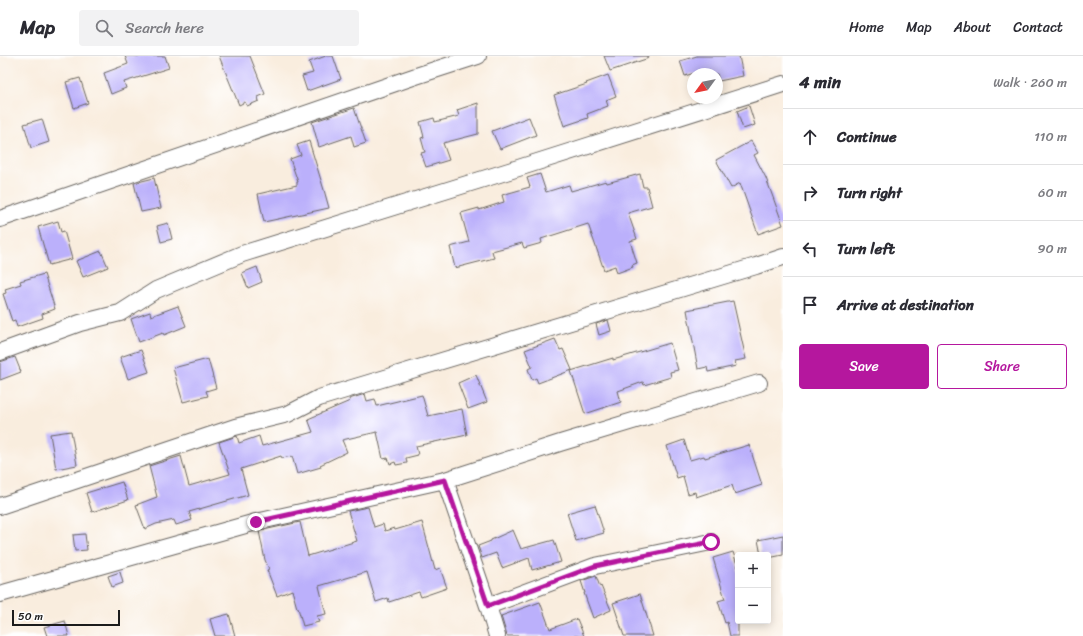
<!DOCTYPE html>
<html lang="en">
<head>
<meta charset="utf-8">
<style>
  :root { --surface:#fff; --page:#f2f2f3; --text:#2b2b33; --muted:#7c7c81; --line:#e1e1e2; --accent:#b5179e }
  body { margin:0; font-family:Sriracha,sans-serif; background:var(--page); color:var(--text) }
  .controls { position:absolute; right:12px; bottom:12px; display:grid; overflow:hidden; border-radius:4px; box-shadow:0 2px 10px #0003 }
  .controls button { width:36px; height:36px; display:grid; place-items:center; padding:0; border:0; border-bottom:1px solid var(--line); background:var(--surface); color:var(--text); font:20px sans-serif }
  .compass { position:absolute; left:687px; top:12px; width:36px; height:36px; border-radius:50%; background:var(--surface); box-shadow:0 2px 10px #0003; rotate:237deg }
  .scale { position:absolute; left:12px; bottom:10px; width:108px; box-sizing:border-box; padding-left:4px; border:2px solid #1c1c1c; border-top:0; font-size:11px; line-height:14px; white-space:nowrap; color:#1c1c1c; -webkit-text-stroke:3px #fff; paint-order:stroke }
  .stop { position:absolute; width:12px; height:12px; margin:-9px; border:3px solid #b5179e; border-radius:50%; background:#fff }
  .stop.end { background:#b5179e; border-color:#fff; box-shadow:0 1px 4px #0008 }
  .list { margin:0; padding:0; list-style:none }
  h2 { display:flex; justify-content:space-between; align-items:center; height:52px; margin:0; padding:0 16px; font-size:17px }
  h2 small { font-size:13px; font-weight:400; color:var(--muted) }
  .list li { display:grid; grid-template-columns:26px 1fr auto; gap:12px; align-items:center; box-sizing:border-box; height:56px; padding:0 16px; border-top:1px solid var(--line) }
  .list b { display:block; font-size:15px; white-space:nowrap }
  .list em { font-size:13px; font-style:normal; color:var(--muted) }
  .actions { display:flex; gap:8px; padding:12px 16px }
  .actions a { flex:1; padding:9px 0; border:1px solid var(--accent); border-radius:4px; text-align:center; font-size:14px; color:var(--accent) }
  .actions .main { background:var(--accent); color:#fff }
  .icon { flex:none; width:22px; height:22px; fill:none; stroke:currentColor; stroke-width:2; stroke-linecap:round; stroke-linejoin:round }
  .map { position:relative; flex:none; width:783px; height:580px; overflow:hidden }
  header { display:flex; align-items:center; gap:24px; box-sizing:border-box; height:56px; padding:0 20px; background:var(--surface); border-bottom:1px solid var(--line) }
  header strong { font-size:19px }
  nav { display:flex; gap:22px; margin-inline-start:auto; font-size:14px }
  .search { width:280px; height:36px; background:var(--page); display:flex; align-items:center; gap:10px; box-sizing:border-box; padding:0 14px; border-radius:4px; color:var(--muted); font-size:15px }
  main { display:flex }
  aside { flex:1; background:var(--surface) }
  .map>svg:first-child { display:block }
  .building { fill:#bbb0fb }
  .lines { fill:none; stroke-linecap:round; stroke-linejoin:round }
  .minor-casing { stroke:#696560; stroke-width:18 }
  .minor { stroke:#fff; stroke-width:16 }
  .route { stroke:#b5179e; stroke-width:5 }
</style>
</head>
<body>
<header>
<strong>Map</strong>
<div class="search"><svg class="icon" aria-label="search" viewBox="0 0 24 24"><circle cx="10" cy="10" r="6"/><path d="M15 15l6 6"/></svg>Search here</div>
<nav><a>Home</a><a>Map</a><a>About</a><a>Contact</a></nav>
</header>
<main>
<div class="map">
<svg width="783" height="580" viewBox="0 0 783 580">
  <rect width="100%" height="100%" fill="#fff"/>
  <filter id="ink" filterUnits="userSpaceOnUse"><feTurbulence type="fractalNoise" baseFrequency=".025" numOctaves="2"/><feDisplacementMap in="SourceGraphic" scale="8" xChannelSelector="R" yChannelSelector="G"/><feConvolveMatrix kernelMatrix="1 2 1 2 8 2 1 2 1" color-interpolation-filters="sRGB"/></filter>
  <filter id="wash" filterUnits="userSpaceOnUse"><feTurbulence type="fractalNoise" baseFrequency=".012" numOctaves="4" result="noise"/><feDisplacementMap in="SourceGraphic" scale="16" xChannelSelector="R" yChannelSelector="G"/><feGaussianBlur stdDeviation="0.9" result="paint"/><feColorMatrix in="noise" values="0 0 0 0 0 0 0 0 0 0 0 0 0 0 0 0 0 1.4 0 .05"/><feComposite in="paint" operator="in"/></filter>
  <g filter="url(#wash)">
    <rect width="100%" height="100%" fill="#f9edde"/>
    <g id="blocks">
      <path class="building" d="M125 0H165L169 12 124 26 126 32 111 38 104 17 128 8Z
        M219 0H250L265 38 258 41 259 45 247 50 245 46 239 49Z
        M326 0H333L341 23 307 35 302 20 313 17 309 6Z
        M604 0H648L649 2 610 15Z
        M697 0H739L743 20 719 25 717 18H691L685 20 680 5Z
        M608 19 616 40 606 44 608 50 587 58 588 62 564 70 554 39 587 28 586 27Z
        M80 22 88 47 74 52 66 26Z
        M478 47V78L443 87 449 104 426 111 421 97 425 96 421 82 424 81 420 66 434 62 435 66 459 60 457 54Z
        M749 50 755 69 743 73 737 55Z
        M354 52 366 87 354 91 351 80 319 91 312 66Z
        M529 61 536 79 500 93 492 75Z
        M42 63 49 86 31 92 24 68Z
        M309 85 324 134 329 152 264 166 258 138 297 129V126H298L290 103 301 99 297 89Z
        M751 85 758 97 754 99 766 122 783 169 758 178 740 127 731 132 716 104Z
        M540 118 546 136 569 129 571 135 606 125 607 127 640 118 643 131H647L652 150 628 157 637 183 630 185 637 207 632 209 633 211 617 217 615 210 604 214 588 168 541 183 542 187 524 192 522 187 492 195 494 202 455 212 450 191 469 186 461 157 479 152V154L504 146 502 139 530 131 527 122Z
        M154 122 161 152 141 156 134 127Z
        M58 165 61 176 64 175 72 203 49 209 38 171Z
        M168 167 172 183 161 186 157 170Z
        M101 195 108 211 83 221 76 205Z
        M257 211 262 226 248 232 242 217Z
        M44 218 55 253 42 258 43 262 17 271 15 264 12 265 3 238 6 237 5 233 21 228 20 225Z
        M733 245 746 303 735 305 736 310 708 316 707 311 698 313 687 254Z
        M178 250 186 270 164 279 163 277 139 286 131 263 150 256 151 260Z
        M608 264 611 275 599 279 596 268Z
        M555 283 560 294 563 293 572 314 538 327 536 322 532 324 528 313 532 311 525 294Z
        M670 287 678 314 670 316 671 321 644 329 643 326 618 335 621 346 585 358 571 315 613 302V304Z
        M141 294 149 316 128 323 120 301Z
        M15 301 21 316 0 324V306Z
        M208 303 216 332 206 335 208 340 183 346 173 312Z
        M476 319 487 346 468 353 458 327Z
        M365 338 367 345 375 343 377 350 422 339 428 360 462 353 467 379 416 390 418 399 406 402 407 407 396 409 395 406 390 408 388 402 383 403 377 376 342 384 347 396 320 409 321 411 297 418 292 400 282 402 281 400 241 413 248 439 189 456 192 464 176 469 174 464 156 468 145 473 136 449 157 441 149 410 181 400 189 430 230 418 219 386 237 380 239 387 259 380 262 390 313 376 308 363 350 345 349 343Z
        M71 375 77 409 56 413 50 378Z
        M684 384 690 404 704 400 705 402 749 389 762 429 735 438 732 429 696 441 695 436 688 438 683 420 677 422 667 390Z
        M122 426 128 444 92 456 86 437Z
        M595 449 604 477 576 485 567 457Z
        M368 451 374 471 383 468 385 475 394 472 395 474 422 466 435 514 440 512 447 532 421 541 419 536 389 546 388 542 376 546 367 516 319 530 326 558 317 560 319 566 303 570 298 552H297L292 534 277 540 267 514 269 513 265 504 259 475 300 466 308 500 357 485 348 455Z
        M513 474 521 493 554 484 561 506 532 514 529 502 502 512 496 497 482 502 478 490 491 485V484Z
        M85 478 87 494 75 495 73 479Z
        M783 479V499L768 502V499H761L758 484Z
        M733 496 738 512V580H730L727 566 725 567 718 545 725 543 713 502Z
        M120 516 123 527 112 531 108 520Z
        M596 520 600 531 601 530 611 554 593 562 584 537H585L581 525Z
        M640 538 653 580H624L613 547Z
        M540 546 550 573 577 563 584 580H507L501 560Z
        M229 558 235 580H215L210 563Z
        M65 565 69 580H47L44 571Z"/>
    </g>
  </g>
  <g filter="url(#ink)">
    <use href="#blocks" fill-opacity="0" stroke="#696560" stroke-width="1"/>
    <g class="lines">
      <g class="minor-casing">
        <path id="minor" d="M0 163 416 20 478 0
          M0 296 80 267 120 257 156 234 242 198 509 115 783 28
          M0 450 235 371 288 358 319 342 756 210 783 201
          M0 538 256 466 445 424
          M488 550 595 510 711 486
          M497 580 488 550 445 424 560 387 759 327"/>
      </g>
      <use href="#minor" class="minor"/>
    </g>
  </g>
  <g class="lines" filter="url(#ink)">
    <path class="route" d="M256 466 445 424 488 550 595 510 711 486"/>
  </g>
</svg>
<div class="controls">
<button>+</button>
<button>−</button>
</div>
<svg class="compass" viewBox="-18 -18 36 36"><path d="M0-13l5 13h-10z" fill="#e53935"/><path d="M0 13l5-13h-10z" fill="#7c7c81"/></svg>
<div class="scale">50 m</div>
<div class="stop" style="left:711px;top:486px"></div>
<div class="stop end" style="left:256px;top:466px"></div>
</div>
<aside>
<h2>4 min<small>Walk · 260 m</small></h2>
<ul class="list">
<li><svg class="icon" aria-label="ahead" viewBox="0 0 24 24"><path d="M12 20V5M6 11l6-6 6 6"/></svg><div><b>Continue</b></div><em>110 m</em></li>
<li><svg class="icon" aria-label="right" viewBox="0 0 24 24"><path d="M7 20v-9h11M14 6l5 5-5 5"/></svg><div><b>Turn right</b></div><em>60 m</em></li>
<li><svg class="icon" aria-label="left" viewBox="0 0 24 24"><path d="M17 20v-9H6M10 6l-5 5 5 5"/></svg><div><b>Turn left</b></div><em>90 m</em></li>
<li><svg class="icon" aria-label="arrive" viewBox="0 0 24 24"><path d="M6 21V4h12l-3 4 3 4H6"/></svg><div><b>Arrive at destination</b></div></li>
</ul>
<div class="actions"><a class="main">Save</a><a>Share</a></div>
</aside>
</main>
</body>
</html>
